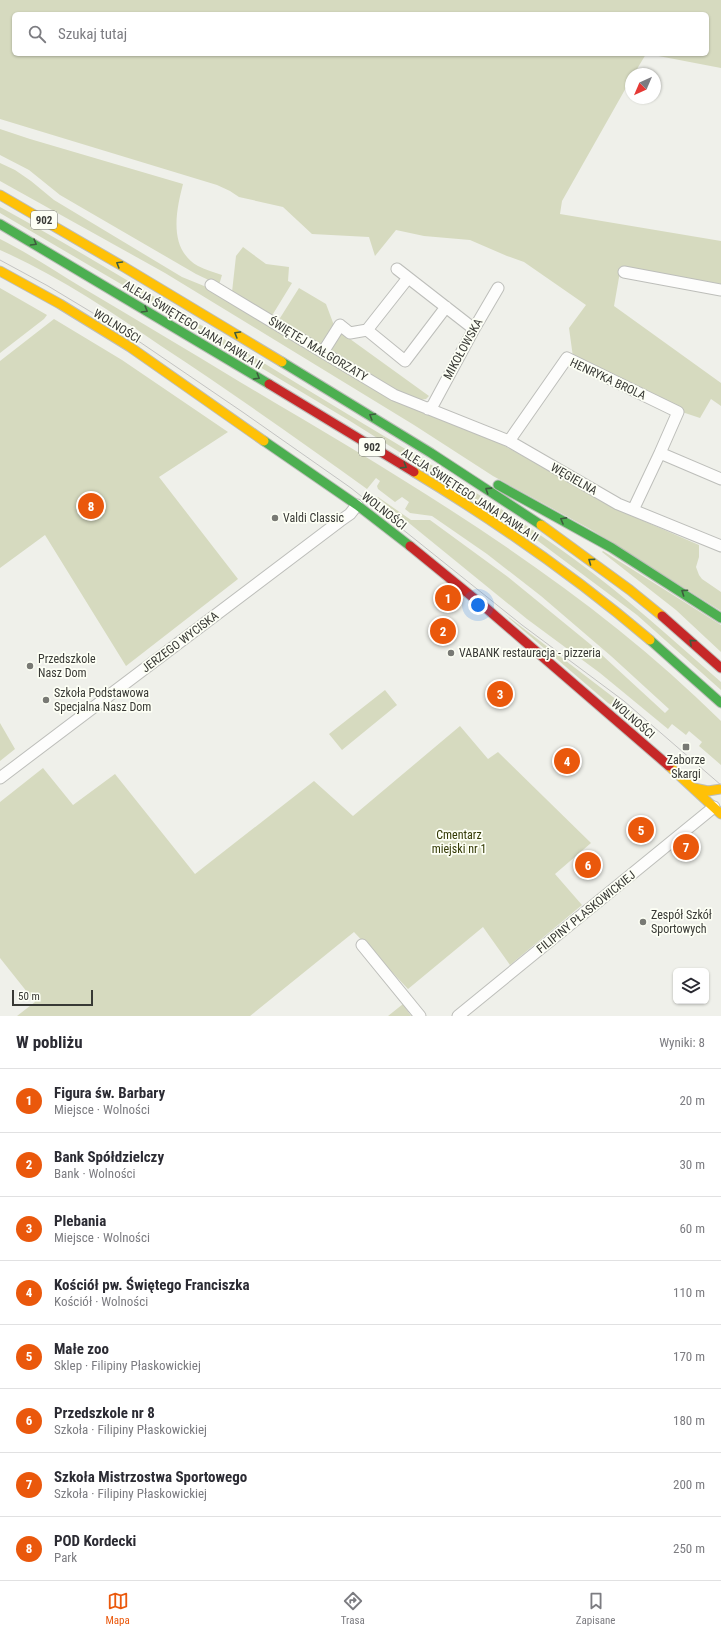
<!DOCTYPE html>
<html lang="pl">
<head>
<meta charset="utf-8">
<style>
  :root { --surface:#fff; --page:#f2f2f3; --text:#2b2b33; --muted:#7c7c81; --line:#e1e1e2; --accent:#ea580c }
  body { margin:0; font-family:"Roboto Condensed",sans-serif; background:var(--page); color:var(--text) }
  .controls { position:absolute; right:12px; bottom:12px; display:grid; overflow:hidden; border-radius:6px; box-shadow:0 1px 3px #0004 }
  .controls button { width:36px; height:36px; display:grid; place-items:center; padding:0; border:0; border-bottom:1px solid var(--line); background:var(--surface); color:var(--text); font:20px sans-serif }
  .compass { position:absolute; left:625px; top:68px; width:36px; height:36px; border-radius:50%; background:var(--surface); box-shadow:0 1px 3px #0004; rotate:224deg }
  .scale { position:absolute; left:12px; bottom:10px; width:81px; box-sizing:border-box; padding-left:4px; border:2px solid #383935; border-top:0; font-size:11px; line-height:14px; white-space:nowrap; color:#383935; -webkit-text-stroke:3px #fdfff5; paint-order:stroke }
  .you { position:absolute; left:478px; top:605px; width:14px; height:14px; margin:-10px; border:3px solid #fff; border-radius:50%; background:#1a73e8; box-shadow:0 0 0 6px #1a73e833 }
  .badge { display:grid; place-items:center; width:26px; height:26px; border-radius:50%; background:var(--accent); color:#fff; font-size:13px; font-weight:700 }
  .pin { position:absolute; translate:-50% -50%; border:2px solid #fff; box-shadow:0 1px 4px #0006 }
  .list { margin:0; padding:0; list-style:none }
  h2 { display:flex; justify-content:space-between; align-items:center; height:52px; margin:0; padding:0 16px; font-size:17px }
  h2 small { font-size:13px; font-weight:400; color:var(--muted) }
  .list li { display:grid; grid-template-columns:26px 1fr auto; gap:12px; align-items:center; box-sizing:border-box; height:64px; padding:0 16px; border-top:1px solid var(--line) }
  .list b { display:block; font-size:15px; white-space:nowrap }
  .list p { margin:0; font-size:13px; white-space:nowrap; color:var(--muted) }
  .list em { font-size:13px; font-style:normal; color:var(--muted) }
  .icon { flex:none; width:22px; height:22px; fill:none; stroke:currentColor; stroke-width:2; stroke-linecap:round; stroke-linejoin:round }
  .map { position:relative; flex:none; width:721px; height:1016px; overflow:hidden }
  .search { position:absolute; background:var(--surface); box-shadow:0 1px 3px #0004; left:12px; right:12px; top:12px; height:44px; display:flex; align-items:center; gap:10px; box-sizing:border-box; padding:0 14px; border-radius:6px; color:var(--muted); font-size:15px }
  .sheet { height:564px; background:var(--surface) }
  nav { display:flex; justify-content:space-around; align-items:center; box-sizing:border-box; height:56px; border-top:1px solid var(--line); background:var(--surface); font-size:11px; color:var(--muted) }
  nav a { display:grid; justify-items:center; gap:2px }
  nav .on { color:var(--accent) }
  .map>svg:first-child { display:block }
  .green { fill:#d6dabf }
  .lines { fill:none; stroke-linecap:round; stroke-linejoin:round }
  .street-casing { stroke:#bdbeba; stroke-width:13 }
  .fast-casing { stroke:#bdbeba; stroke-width:11 }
  .slow-casing { stroke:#bdbeba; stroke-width:11 }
  .jam-casing { stroke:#bdbeba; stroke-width:11 }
  .street { stroke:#fdfdfc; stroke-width:11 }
  .fast { stroke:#4caf50; stroke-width:9 }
  .slow { stroke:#ffc107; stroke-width:9 }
  .jam { stroke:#c62828; stroke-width:9 }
  .tram { stroke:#c3c3c2; stroke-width:1 }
  .oneway { stroke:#3e5c3d }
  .poi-dot { fill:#787974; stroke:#fdfff5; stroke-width:1.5 }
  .labels { text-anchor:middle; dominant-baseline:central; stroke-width:3.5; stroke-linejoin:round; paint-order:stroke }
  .shield { fill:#fdfff5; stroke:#73746f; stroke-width:1 }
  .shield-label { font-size:11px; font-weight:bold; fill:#383935 }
  .street-label { font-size:12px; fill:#383935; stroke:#fdfff5 }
  .poi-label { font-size:12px; fill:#383935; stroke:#fdfff5; text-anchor:start }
  .park-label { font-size:12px; fill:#323803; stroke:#fdfff5 }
</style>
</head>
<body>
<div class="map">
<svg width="721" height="1016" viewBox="0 0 721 1016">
  <rect width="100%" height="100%" fill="#eff0ea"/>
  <path class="green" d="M0 0H721V68L648 54H707V14H14V54H646L634 74H631V79L562 201 560 214 721 241V284L621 266 614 306 721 383V406L711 399 700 418 679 411 573 357 569 328 586 305 524 262 507 256 470 240 424 236 396 230 375 256 369 237 312 234 283 207 239 197 230 191 217 185 0 119Z
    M0 129 30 139 183 184C176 211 168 249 198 266 206 270 214 272 222 275L219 285 196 274 60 195 29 170 0 155Z
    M0 163 15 170 31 181 54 200 182 277 209 288 392 398 503 445 623 512 699 545V557L696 567 699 575 702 579 721 592V611L590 529 493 476 414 425 165 273 0 181Z
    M0 207C95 259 187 317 280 373 379 434 480 491 574 559 626 597 673 640 721 682V690L637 615 522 529 350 421 138 294 0 213Z
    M0 239C28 253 55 271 83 288 135 319 188 350 240 382 409 482 581 582 721 721V765L699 746 702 742 689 731 686 735 672 724 668 729 600 673 527 619 377 497H378L411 520H430L508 577 590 644 665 713 669 709 611 656 541 596 487 554 432 516 410 513 405 509 409 502 402 497 395 502 378 489 377 486 380 481 376 478 367 489C299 440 231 392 161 346 110 311 57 275 0 250Z
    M243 247 266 264 289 267 288 281 292 283 273 314 270 315 232 292 236 256Z
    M0 288 47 315 44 319 0 353Z
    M299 288 326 304 335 328 323 344 320 345 281 322 280 318Z
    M54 319 122 360 228 432 159 477 238 579 126 666 45 535 0 568V361Z
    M339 331 429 396 426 399 420 400 394 390 330 352Z
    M603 551 721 625V652L676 610 602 552Z
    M502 612 643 720 641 722 608 703Z
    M385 690 397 705 342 750 329 734Z
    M0 723 15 749 0 761Z
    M460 726 488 759 498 752 591 843 555 874 582 905 510 965 483 927 408 989 354 932 250 1016H17L35 1002 0 958V802L43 768 73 805 115 774 195 874 314 781 353 816Z
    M403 1004 411 1016H388Z"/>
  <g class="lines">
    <g class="street-casing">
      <path id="street" d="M397 269 474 329
        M624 272 721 290
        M408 278 367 330 405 361 446 307
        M211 285 394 395 509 441 618 504 721 546
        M323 352 340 325 350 333 367 330
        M428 409 433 405 474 329 498 288
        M509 441 567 358 678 412 660 453
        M633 510 660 453 721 479
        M0 778 340 521 350 514 357 505
        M362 945 420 1016
        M458 1016 714 807"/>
    </g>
    <g class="fast-casing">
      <path id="fast" d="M0 224 269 384
        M282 362 431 453 541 525
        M264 441 357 505 410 546
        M498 485 612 548 721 618
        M650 640 721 703"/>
    </g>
    <g class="slow-casing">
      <path id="slow" d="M0 195 124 267 282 362
        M0 271 60 304 130 347 264 441
        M414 472C497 522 576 577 650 640
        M541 525 630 590 662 616
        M669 766 721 814
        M694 788 708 791 721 789"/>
    </g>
    <g class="jam-casing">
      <path id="jam" d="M269 384 414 472
        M410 546 486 608 669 766
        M662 616 721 668"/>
    </g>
    <use href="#street" class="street"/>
    <use href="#fast" class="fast"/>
    <use href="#slow" class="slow"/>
    <use href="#jam" class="jam"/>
    <path class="tram" d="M0 260 48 286 131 336 244 413 351 488 522 625 624 701 721 785"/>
  </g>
  <defs><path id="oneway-chevron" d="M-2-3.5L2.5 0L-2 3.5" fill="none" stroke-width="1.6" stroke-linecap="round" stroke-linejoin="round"/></defs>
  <g class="oneway">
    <use href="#oneway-chevron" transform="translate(34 243) rotate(30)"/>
    <use href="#oneway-chevron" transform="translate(119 264) rotate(-149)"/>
    <use href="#oneway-chevron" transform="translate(145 310) rotate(31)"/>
    <use href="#oneway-chevron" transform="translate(237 334) rotate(-149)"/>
    <use href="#oneway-chevron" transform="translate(257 377) rotate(31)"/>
    <use href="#oneway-chevron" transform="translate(372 416) rotate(-149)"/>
    <use href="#oneway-chevron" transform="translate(404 466) rotate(32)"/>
    <use href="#oneway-chevron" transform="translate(488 490) rotate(-147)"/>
    <use href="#oneway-chevron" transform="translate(563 520) rotate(-151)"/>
    <use href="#oneway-chevron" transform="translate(591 561) rotate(-144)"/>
    <use href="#oneway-chevron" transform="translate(684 592) rotate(-146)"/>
    <use href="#oneway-chevron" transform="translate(692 642) rotate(-138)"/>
  </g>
  <g class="poi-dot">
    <circle cx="275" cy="518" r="4"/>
    <circle cx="451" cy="653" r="4"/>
    <circle cx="30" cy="666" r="4"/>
    <circle cx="46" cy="700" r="4"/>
    <rect x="682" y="743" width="8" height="8" rx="2"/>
    <circle cx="643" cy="922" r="4"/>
  </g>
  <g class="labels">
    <g class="shield">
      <rect x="31" y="211" width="26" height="18" rx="3"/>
      <rect x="359" y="438" width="26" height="18" rx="3"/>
    </g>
    <g class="shield-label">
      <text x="44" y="220">902</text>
      <text x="372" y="447">902</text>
    </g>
    <g class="street-label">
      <text transform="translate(193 325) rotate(31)">ALEJA ŚWIĘTEGO JANA PAWŁA II</text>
      <text transform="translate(117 326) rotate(32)">WOLNOŚCI</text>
      <text transform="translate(318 349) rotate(31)">ŚWIĘTEJ MAŁGORZATY</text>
      <text transform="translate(463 349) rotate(-61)">MIKOŁOWSKA</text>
      <text transform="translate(608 379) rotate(25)">HENRYKA BROLA</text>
      <text transform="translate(574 479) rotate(30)">WĘGIELNA</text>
      <text transform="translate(470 495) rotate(33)">ALEJA ŚWIĘTEGO JANA PAWŁA II</text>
      <text transform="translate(384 511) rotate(38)">WOLNOŚCI</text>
      <text transform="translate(180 642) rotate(-37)">JERZEGO WYCISKA</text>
      <text transform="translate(633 719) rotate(41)">WOLNOŚCI</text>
      <text transform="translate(586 912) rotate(-39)">FILIPINY PŁASKOWICKIEJ</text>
    </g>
    <g class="poi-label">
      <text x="283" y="518">Valdi Classic</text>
      <text x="459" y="653">VABANK restauracja - pizzeria</text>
      <text x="38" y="659">Przedszkole<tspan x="38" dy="14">Nasz Dom</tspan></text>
      <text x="54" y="693">Szkoła Podstawowa<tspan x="54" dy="14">Specjalna Nasz Dom</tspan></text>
      <text x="686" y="760" text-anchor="middle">Zaborze<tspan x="686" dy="14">Skargi</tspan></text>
      <text x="651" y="915">Zespół Szkół<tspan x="651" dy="14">Sportowych</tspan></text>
    </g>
    <g class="park-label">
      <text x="459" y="835">Cmentarz<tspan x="459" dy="14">miejski nr 1</tspan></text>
    </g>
  </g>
</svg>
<div class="controls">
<button><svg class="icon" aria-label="layers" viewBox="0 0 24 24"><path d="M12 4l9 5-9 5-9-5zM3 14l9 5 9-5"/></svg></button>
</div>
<svg class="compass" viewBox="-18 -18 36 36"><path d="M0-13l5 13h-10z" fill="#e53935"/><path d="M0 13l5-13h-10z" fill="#7c7c81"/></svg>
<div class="scale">50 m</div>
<div class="you"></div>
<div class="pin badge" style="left:448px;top:598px">1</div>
<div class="pin badge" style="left:443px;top:631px">2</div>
<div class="pin badge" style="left:500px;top:694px">3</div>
<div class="pin badge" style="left:567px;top:761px">4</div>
<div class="pin badge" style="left:641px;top:830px">5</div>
<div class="pin badge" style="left:588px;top:865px">6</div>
<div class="pin badge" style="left:686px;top:847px">7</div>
<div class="pin badge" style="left:91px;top:506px">8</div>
<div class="search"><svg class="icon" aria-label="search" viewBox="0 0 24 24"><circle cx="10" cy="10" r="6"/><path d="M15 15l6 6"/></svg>Szukaj tutaj</div>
</div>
<section class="sheet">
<h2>W pobliżu<small>Wyniki: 8</small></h2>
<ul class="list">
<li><span class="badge">1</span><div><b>Figura św. Barbary</b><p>Miejsce · Wolności</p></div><em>20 m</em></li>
<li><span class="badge">2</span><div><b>Bank Spółdzielczy</b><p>Bank · Wolności</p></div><em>30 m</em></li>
<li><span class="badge">3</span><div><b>Plebania</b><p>Miejsce · Wolności</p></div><em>60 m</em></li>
<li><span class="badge">4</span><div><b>Kościół pw. Świętego Franciszka</b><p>Kościół · Wolności</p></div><em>110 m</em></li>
<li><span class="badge">5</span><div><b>Małe zoo</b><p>Sklep · Filipiny Płaskowickiej</p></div><em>170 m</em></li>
<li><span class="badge">6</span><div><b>Przedszkole nr 8</b><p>Szkoła · Filipiny Płaskowickiej</p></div><em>180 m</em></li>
<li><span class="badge">7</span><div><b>Szkoła Mistrzostwa Sportowego</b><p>Szkoła · Filipiny Płaskowickiej</p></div><em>200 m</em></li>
<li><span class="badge">8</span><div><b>POD Kordecki</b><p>Park</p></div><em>250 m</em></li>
</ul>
</section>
<nav>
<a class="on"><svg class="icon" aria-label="map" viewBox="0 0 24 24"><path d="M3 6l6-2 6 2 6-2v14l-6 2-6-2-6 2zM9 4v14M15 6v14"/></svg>Mapa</a>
<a><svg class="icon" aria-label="directions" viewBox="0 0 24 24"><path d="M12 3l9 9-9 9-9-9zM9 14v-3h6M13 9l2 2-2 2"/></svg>Trasa</a>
<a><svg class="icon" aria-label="saved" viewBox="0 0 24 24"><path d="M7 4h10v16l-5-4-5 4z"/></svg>Zapisane</a>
</nav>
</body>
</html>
